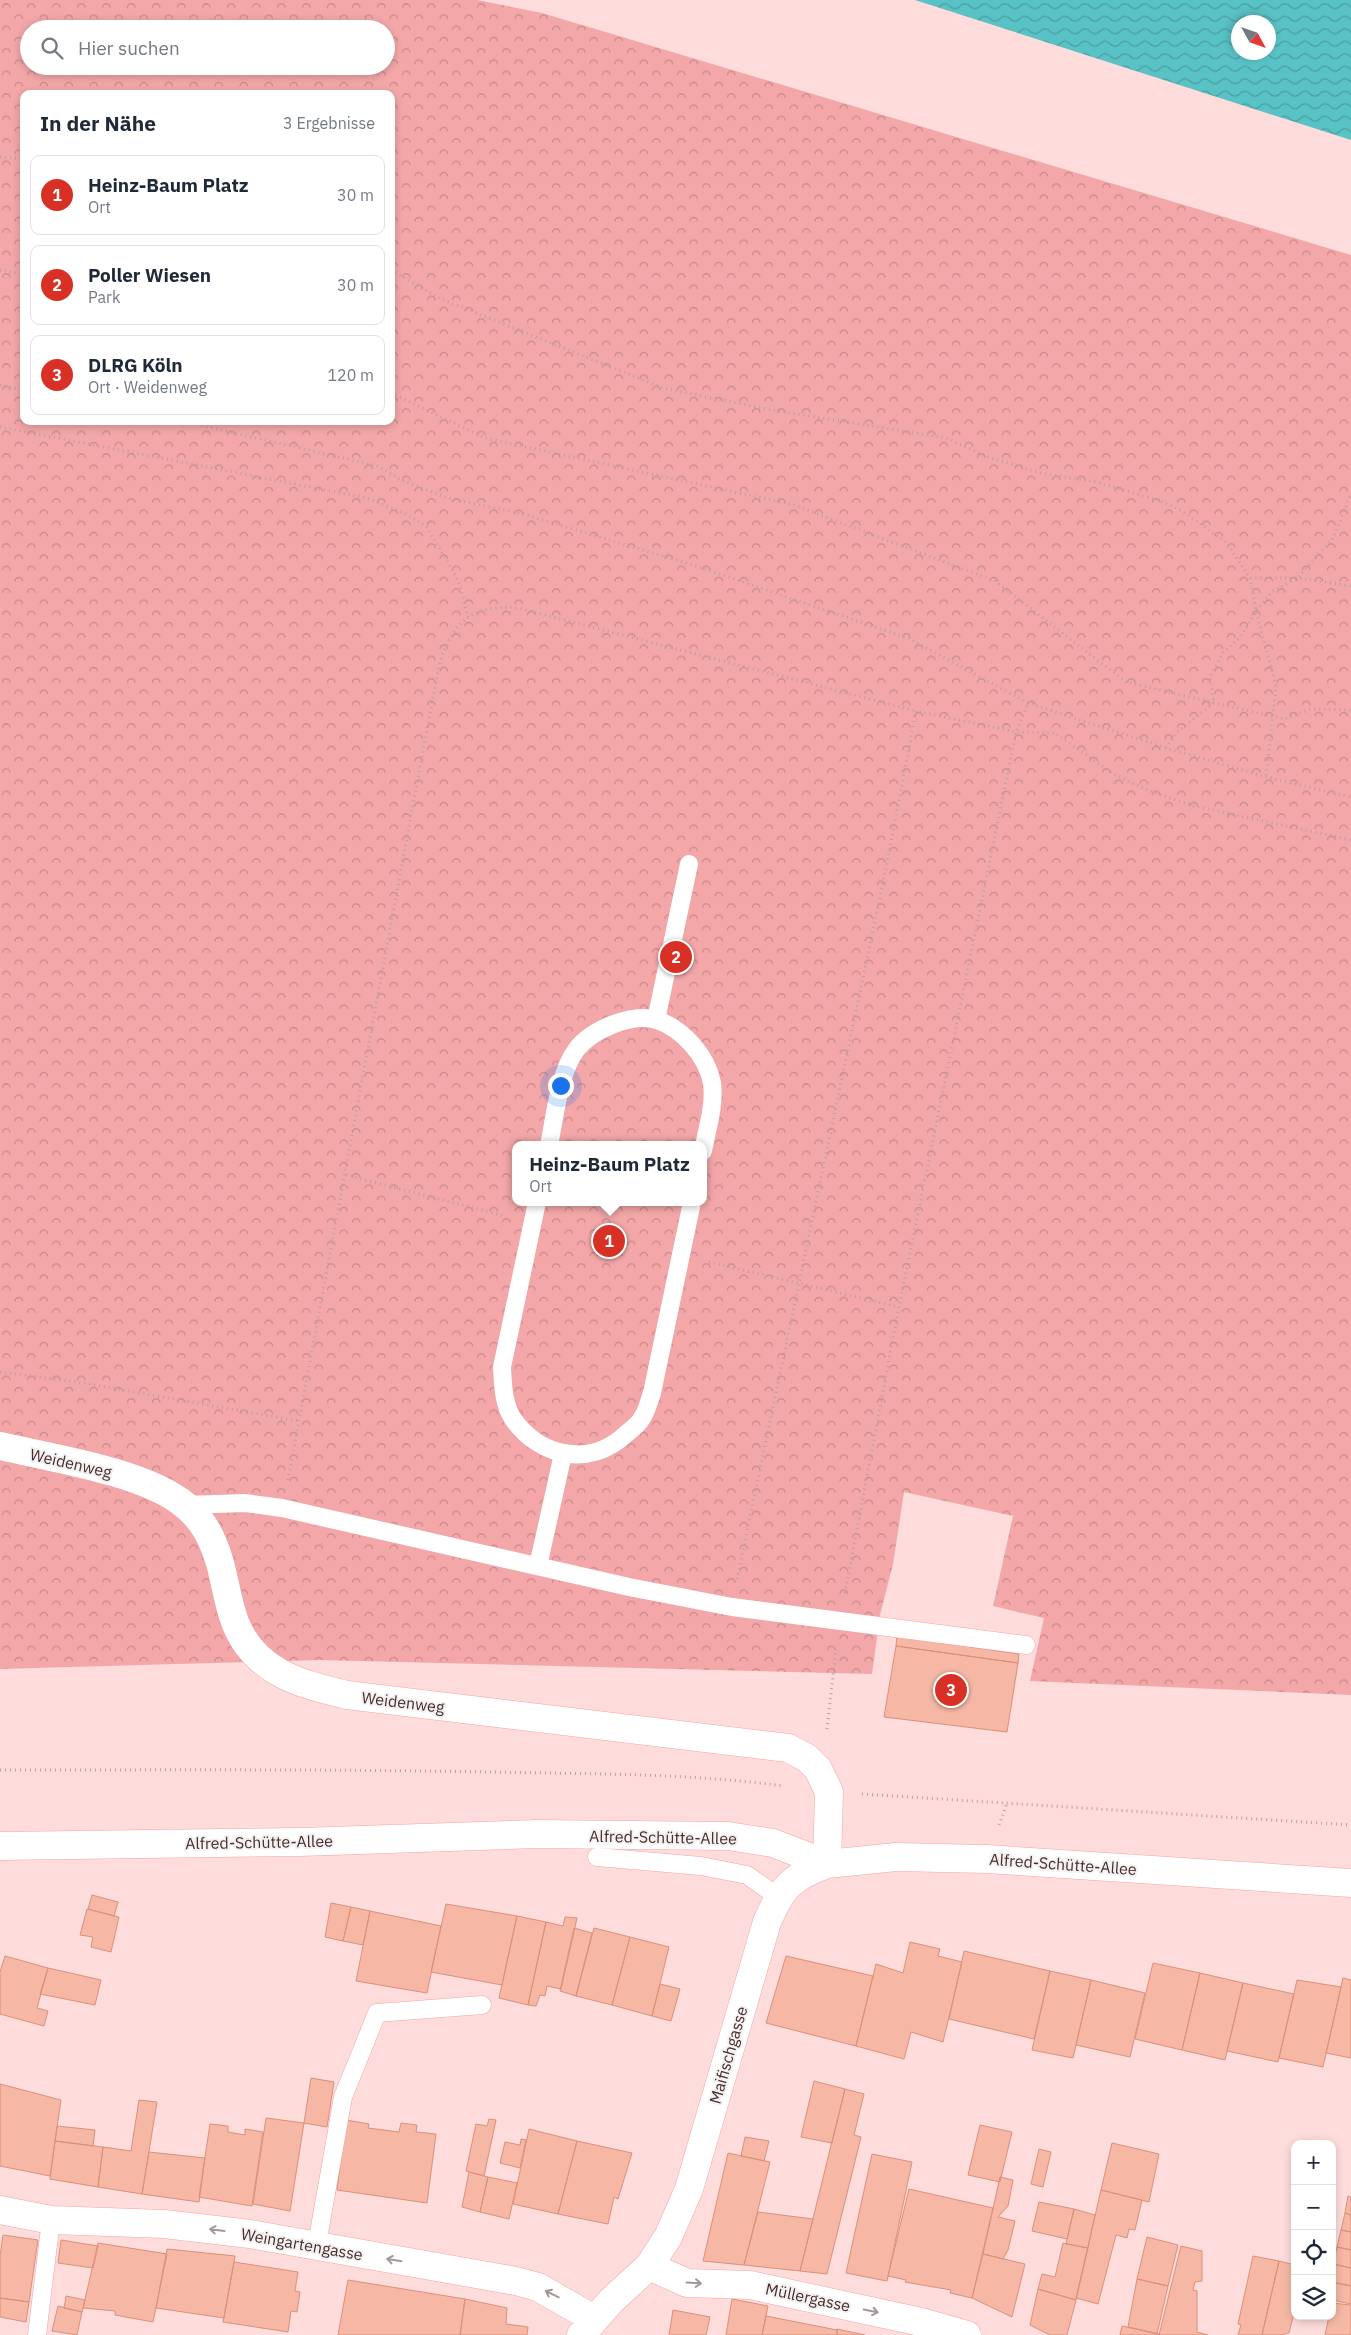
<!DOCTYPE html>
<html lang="de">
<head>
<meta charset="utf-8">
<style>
  :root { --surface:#fff; --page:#f6f6f7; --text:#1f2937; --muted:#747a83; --line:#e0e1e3; --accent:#d93025 }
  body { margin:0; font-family:"IBM Plex Sans",sans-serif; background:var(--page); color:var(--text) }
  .controls { position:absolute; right:15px; bottom:15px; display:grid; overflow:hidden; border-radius:10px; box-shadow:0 2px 8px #0003 }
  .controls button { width:45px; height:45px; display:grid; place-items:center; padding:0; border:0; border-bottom:1px solid var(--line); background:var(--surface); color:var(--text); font:25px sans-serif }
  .compass { position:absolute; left:1231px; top:15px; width:45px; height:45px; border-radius:50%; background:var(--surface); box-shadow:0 2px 8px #0003; rotate:130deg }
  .you { position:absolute; left:560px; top:1085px; width:18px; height:18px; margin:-12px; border:4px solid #fff; border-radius:50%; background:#1a73e8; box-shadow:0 0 0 8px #1a73e833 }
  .badge { display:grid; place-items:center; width:32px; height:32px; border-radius:50%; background:var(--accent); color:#fff; font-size:16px; font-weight:700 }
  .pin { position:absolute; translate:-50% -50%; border:2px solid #fff; box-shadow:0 1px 5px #0006 }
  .popup { position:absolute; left:512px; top:1141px; width:195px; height:65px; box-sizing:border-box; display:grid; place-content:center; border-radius:10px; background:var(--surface); filter:drop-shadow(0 1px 4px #0005); font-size:16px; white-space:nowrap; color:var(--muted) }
  .popup b { font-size:19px; color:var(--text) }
  .popup::after { content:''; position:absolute; left:50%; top:100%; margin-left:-10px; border:10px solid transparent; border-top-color:var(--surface) }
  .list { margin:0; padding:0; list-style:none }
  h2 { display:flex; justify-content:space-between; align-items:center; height:65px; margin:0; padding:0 20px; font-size:21px }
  h2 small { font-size:16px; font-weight:400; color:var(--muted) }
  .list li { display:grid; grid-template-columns:32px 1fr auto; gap:15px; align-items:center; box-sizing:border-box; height:80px; margin:0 10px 10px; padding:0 10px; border:1px solid var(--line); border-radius:10px }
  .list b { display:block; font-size:19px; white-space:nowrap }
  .list p { margin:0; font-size:16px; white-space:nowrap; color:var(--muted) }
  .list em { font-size:16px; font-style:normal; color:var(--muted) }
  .icon { flex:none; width:28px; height:28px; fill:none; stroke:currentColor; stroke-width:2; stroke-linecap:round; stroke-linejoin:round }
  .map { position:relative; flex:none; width:1351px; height:2335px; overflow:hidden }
  .search { position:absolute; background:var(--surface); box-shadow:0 2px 8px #0003; left:20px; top:20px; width:375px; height:55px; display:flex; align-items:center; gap:12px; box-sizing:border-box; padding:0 18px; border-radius:28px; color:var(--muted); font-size:19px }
  .panel { position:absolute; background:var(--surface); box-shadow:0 2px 8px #0003; left:20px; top:90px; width:375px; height:335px; border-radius:10px }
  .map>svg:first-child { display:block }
  .park { fill:url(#park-crowns); fill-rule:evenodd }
  .water { fill:url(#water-waves); fill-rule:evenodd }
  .building { fill:#f6b8a5; stroke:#da907a }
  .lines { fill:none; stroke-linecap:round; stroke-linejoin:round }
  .service-casing { stroke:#f3a3a5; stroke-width:19 }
  .minor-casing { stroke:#f3a3a5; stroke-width:29 }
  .path { stroke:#bf9d9e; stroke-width:3; stroke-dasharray:1 4; stroke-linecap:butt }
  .service { stroke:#fff; stroke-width:18 }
  .minor { stroke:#fff; stroke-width:28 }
  .oneway { stroke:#a69696 }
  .labels { text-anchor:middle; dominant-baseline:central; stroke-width:4; stroke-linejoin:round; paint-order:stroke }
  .street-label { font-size:16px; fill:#4d2c2d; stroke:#f2f2f2 }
</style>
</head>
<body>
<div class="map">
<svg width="1351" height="2335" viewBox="0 0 1351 2335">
  <defs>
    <pattern id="park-crowns" width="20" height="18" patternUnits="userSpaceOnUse" patternTransform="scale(1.25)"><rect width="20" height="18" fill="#f3a7a8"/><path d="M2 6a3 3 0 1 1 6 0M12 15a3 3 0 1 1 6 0" fill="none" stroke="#c78889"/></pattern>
    <pattern id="water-waves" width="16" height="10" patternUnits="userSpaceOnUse" patternTransform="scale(1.25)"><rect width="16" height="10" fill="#59c2c5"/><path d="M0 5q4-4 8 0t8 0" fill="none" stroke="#4c9ea0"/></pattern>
  </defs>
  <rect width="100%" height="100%" fill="#fedcdc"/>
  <path class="park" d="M0 0H477L542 13 1351 255V1695L1030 1681 1044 1618 993 1606 1013 1516 904 1492 893 1564 880 1615 872 1674 320 1660 0 1669ZM29 29H386V66H29ZM24 94H391V421H24ZM515 1145H703V1202H515Z"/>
  <path class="water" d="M915 0H1351V140ZM1238 22H1268V52H1238Z"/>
  <path class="building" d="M897 1636 1019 1654 1018 1663 896 1646Z
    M896 1646 1018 1663 1007 1732 884 1717Z
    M92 1895 118 1902 114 1916 88 1909Z
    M331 1903 351 1907 343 1941 325 1937Z
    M446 1904 517 1916 502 1985 431 1972Z
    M351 1907 370 1911 363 1945 343 1941Z
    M87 1909 119 1917 111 1952 91 1947 93 1937 80 1935Z
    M370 1911 441 1926 427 1993 356 1981Z
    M517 1916 546 1922 528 2005 499 1998Z
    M565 1917 577 1918 561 1989 547 1986 545 1996 540 1995 536 2006 528 2005 546 1922 563 1926Z
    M574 1928 592 1933 576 1996 560 1991Z
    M594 1928 630 1937 612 2005 576 1996Z
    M630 1937 669 1947 652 2016 612 2005Z
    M910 1942 940 1949 938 1956 962 1962 943 2042 911 2032 904 2059 856 2046 876 1964 903 1973Z
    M964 1951 1050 1971 1034 2039 949 2019Z
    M5 1956 48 1968 37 2008 48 2011 44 2026 0 2014V1972Z
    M786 1956 873 1976 856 2046 766 2023Z
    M1153 1963 1200 1973 1182 2050 1135 2039Z
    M48 1968 101 1980 95 2005 40 1994Z
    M1050 1971 1091 1980 1073 2058 1032 2050Z
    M1200 1973 1243 1983 1225 2060 1182 2050Z
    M1343 1978 1351 1980V2058L1326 2053Z
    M1091 1980 1145 1993 1130 2057 1076 2045Z
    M1297 1980 1341 1987 1323 2067 1279 2058Z
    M1243 1983 1294 1994 1278 2062 1227 2051Z
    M660 1984 680 1989 671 2021 652 2016Z
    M311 2078 334 2082 327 2127 304 2123Z
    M814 2081 845 2089 832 2143 801 2137Z
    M0 2084 61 2100 50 2176 0 2166Z
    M845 2089 864 2094 854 2135 861 2137 827 2274 800 2271Z
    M139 2100 157 2102 142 2194 98 2187 103 2147 131 2151Z
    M266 2118 304 2123 290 2211 253 2204Z
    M489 2119 496 2120 484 2176 466 2171 476 2124 487 2126Z
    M346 2120 369 2124 368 2128 399 2132 401 2123 417 2125 416 2132 436 2134 427 2203 337 2190Z
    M210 2124 228 2126V2132L245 2135V2129L263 2132 252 2206 199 2197Z
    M980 2125 1012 2132 1000 2182 968 2175Z
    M57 2126 95 2130 93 2146 55 2141Z
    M529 2129 577 2141 558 2214 513 2204Z
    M745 2137 769 2141 764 2161 741 2156Z
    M521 2139 526 2140 520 2168 500 2163 505 2142 520 2145Z
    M55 2141 103 2147 98 2187 50 2179Z
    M577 2141 632 2153 618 2199 614 2197 608 2224 558 2214Z
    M1112 2143 1159 2154 1149 2202 1101 2190Z
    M1039 2149 1051 2152 1043 2187 1031 2184Z
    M149 2152 205 2158 199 2202 142 2194Z
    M728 2153 770 2162 744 2265 703 2261Z
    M872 2154 912 2162 887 2281 846 2273Z
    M469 2172 488 2177 480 2212 462 2207Z
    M488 2177 517 2183 509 2219 480 2212Z
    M1000 2177 1013 2180 1008 2206 998 2217 1015 2221 1008 2250 1003 2259 983 2254Z
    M909 2189 993 2208 972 2298 950 2293 951 2290 905 2282 906 2280 888 2276Z
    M1101 2190 1142 2200 1135 2230 1129 2229 1127 2238 1116 2235 1098 2304 1076 2298Z
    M1348 2196 1351 2197V2215L1345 2213Z
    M1039 2202 1074 2209 1067 2239 1032 2231Z
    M1074 2209 1095 2215 1088 2248 1066 2244Z
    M758 2212 813 2219 800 2271 744 2265Z
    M1345 2213 1351 2215V2232L1341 2230Z
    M1341 2230 1351 2232V2250L1337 2247Z
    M3 2235 38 2240 29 2302 0 2298V2256Z
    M1147 2237 1178 2245 1168 2286 1137 2279Z
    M61 2240 98 2246 93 2268 58 2263Z
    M98 2243 167 2254 153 2322 115 2315V2311L83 2308Z
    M1063 2243 1088 2248 1076 2300 1038 2289 1042 2274 1055 2277Z
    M1181 2246 1202 2251V2281L1195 2282 1193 2290 1197 2291V2332L1208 2335H1159Z
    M1337 2247 1351 2250V2268L1333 2264Z
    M167 2249 235 2256 224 2318 156 2308Z
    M983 2254 1025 2264 1012 2317 972 2298Z
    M1253 2256 1279 2261 1262 2335H1238L1241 2325 1238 2324Z
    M1279 2261 1295 2265V2309L1289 2333 1281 2335H1262Z
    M234 2262 298 2272 295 2291 300 2292 297 2312 291 2311 288 2332 223 2322Z
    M1333 2264 1351 2268V2286L1332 2282Z
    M1137 2279 1168 2286 1157 2334 1128 2327Z
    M348 2280 465 2299 460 2335H338Z
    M1332 2282 1351 2286V2304L1332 2300Z
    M1038 2289 1076 2300 1067 2335H1050L1030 2325Z
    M66 2296 85 2300 82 2312 64 2308Z
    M0 2298 29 2302 26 2322 0 2317Z
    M465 2299 507 2308 506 2324 528 2327 527 2335H460Z
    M732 2299 768 2306 762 2335H726Z
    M1332 2303 1351 2305V2335H1325L1329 2316H1332Z
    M58 2306 82 2312 77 2335 52 2331Z
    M673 2310 710 2317 706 2335H669Z
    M766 2316 837 2330V2335H762Z
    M1122 2326 1160 2334 1159 2335H1120Z
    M837 2329 865 2335H837Z"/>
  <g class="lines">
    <g class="service-casing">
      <path id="service" d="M656 1020 689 864
        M549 1145C555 1117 559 1073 576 1050 591 1030 632 1012 657 1020 683 1029 707 1056 712 1083 715 1105 707 1129 703 1151
        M537 1202 502 1367C503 1384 503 1404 513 1419 540 1457 590 1468 626 1434 631 1430 639 1424 642 1418 647 1411 649 1401 652 1393L692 1202
        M185 1505 245 1503 282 1508 629 1587 732 1607 1026 1645
        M538 1566 563 1454
        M597 1857 701 1866 747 1875 778 1897
        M317 2244 343 2097 377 2013 482 2005
        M37 2335 51 2220"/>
    </g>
    <g class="minor-casing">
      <path id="minor" d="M0 1446C52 1458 146 1472 186 1506 205 1522 213 1540 220 1563 225 1582 228 1603 235 1622 254 1672 300 1684 347 1695L788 1748 807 1758 818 1769 829 1792 827 1864
        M0 1846 300 1842 537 1834 728 1836 773 1843 827 1864 896 1857 987 1859 1351 1883
        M0 2210 51 2220 164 2224 250 2234 516 2281 538 2287 594 2319
        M649 2266 687 2283 750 2285 921 2322 967 2335
        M581 2335 611 2301 649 2266 668 2237 689 2189 767 1922C782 1887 791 1877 827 1864"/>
    </g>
    <path class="path" d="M0 157 24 159
      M0 270 24 274
      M391 270 439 298 663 388 766 409 946 438 988 457 1041 473 1096 482 1161 501 1182 511 1226 542 1250 578H1298L1351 586
      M0 385 24 390
      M391 393 485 438 794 505 995 581 1126 682 1284 719 1312 709 1351 710
      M182 421 378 466 401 480 448 498 523 514 696 566 910 639 1028 703 1166 748 1266 777 1351 797
      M0 427 367 498 404 513 426 526 453 571 460 586 468 617
      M1250 578 1256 611 1276 686 1266 777
      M1166 748 1177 732 1214 703 1210 677 1223 653 1241 636 1256 611 1273 591 1298 578 1333 538 1351 494
      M346 1175 505 1216
      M709 1262 899 1307
      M0 1372 83 1383 299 1421
      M288 1480 439 665C453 622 471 604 518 608L916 711
      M737 1579 886 868 916 711 1016 732 1055 733 1112 773 1147 790 1194 806 1351 840
      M845 1593 899 1307 1016 732 1028 703
      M827 1729 836 1649
      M0 1770C163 1770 326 1769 489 1772 587 1774 687 1773 784 1786
      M862 1794 1351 1825
      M999 1825 1007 1803"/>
    <use href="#service" class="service"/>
    <use href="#minor" class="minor"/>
  </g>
  <defs><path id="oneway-shaft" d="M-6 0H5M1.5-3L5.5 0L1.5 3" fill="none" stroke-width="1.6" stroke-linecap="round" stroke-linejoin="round" transform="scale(1.25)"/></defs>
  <g class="oneway">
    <use href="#oneway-shaft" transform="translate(217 2230) rotate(-173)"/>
    <use href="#oneway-shaft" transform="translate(394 2260) rotate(-171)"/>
    <use href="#oneway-shaft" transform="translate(694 2283) rotate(3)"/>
    <use href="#oneway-shaft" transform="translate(552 2294) rotate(-154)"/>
    <use href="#oneway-shaft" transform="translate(871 2311) rotate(12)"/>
  </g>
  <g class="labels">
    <g class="street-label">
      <text transform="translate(71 1463) rotate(13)">Weidenweg</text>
      <text transform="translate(403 1702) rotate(7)">Weidenweg</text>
      <text transform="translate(663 1837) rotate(1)">Alfred-Schütte-Allee</text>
      <text transform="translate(259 1842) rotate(-1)">Alfred-Schütte-Allee</text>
      <text transform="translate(1063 1864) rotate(4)">Alfred-Schütte-Allee</text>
      <text transform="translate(728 2055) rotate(-74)">Maifischgasse</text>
      <text transform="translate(302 2244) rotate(10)">Weingartengasse</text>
      <text transform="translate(808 2297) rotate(12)">Müllergasse</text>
    </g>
  </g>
</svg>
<div class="controls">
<button>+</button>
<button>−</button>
<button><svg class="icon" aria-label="locate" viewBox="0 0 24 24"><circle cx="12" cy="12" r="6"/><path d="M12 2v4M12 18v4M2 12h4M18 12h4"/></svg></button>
<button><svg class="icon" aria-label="layers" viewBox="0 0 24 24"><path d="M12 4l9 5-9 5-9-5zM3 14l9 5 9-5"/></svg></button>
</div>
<svg class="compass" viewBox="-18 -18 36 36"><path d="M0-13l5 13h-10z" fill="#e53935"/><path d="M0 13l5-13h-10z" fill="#747a83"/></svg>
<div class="you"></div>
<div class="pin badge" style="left:609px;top:1241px">1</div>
<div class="popup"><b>Heinz-Baum Platz</b>Ort</div>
<div class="pin badge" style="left:676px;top:957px">2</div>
<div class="pin badge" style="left:951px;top:1690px">3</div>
<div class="search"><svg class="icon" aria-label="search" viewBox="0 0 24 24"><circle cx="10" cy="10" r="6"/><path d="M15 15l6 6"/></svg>Hier suchen</div>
<section class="panel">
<h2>In der Nähe<small>3 Ergebnisse</small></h2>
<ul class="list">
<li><span class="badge">1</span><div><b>Heinz-Baum Platz</b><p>Ort</p></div><em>30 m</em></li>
<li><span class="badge">2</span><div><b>Poller Wiesen</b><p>Park</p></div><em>30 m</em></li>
<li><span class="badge">3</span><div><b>DLRG Köln</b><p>Ort · Weidenweg</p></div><em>120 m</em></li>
</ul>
</section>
</div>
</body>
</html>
